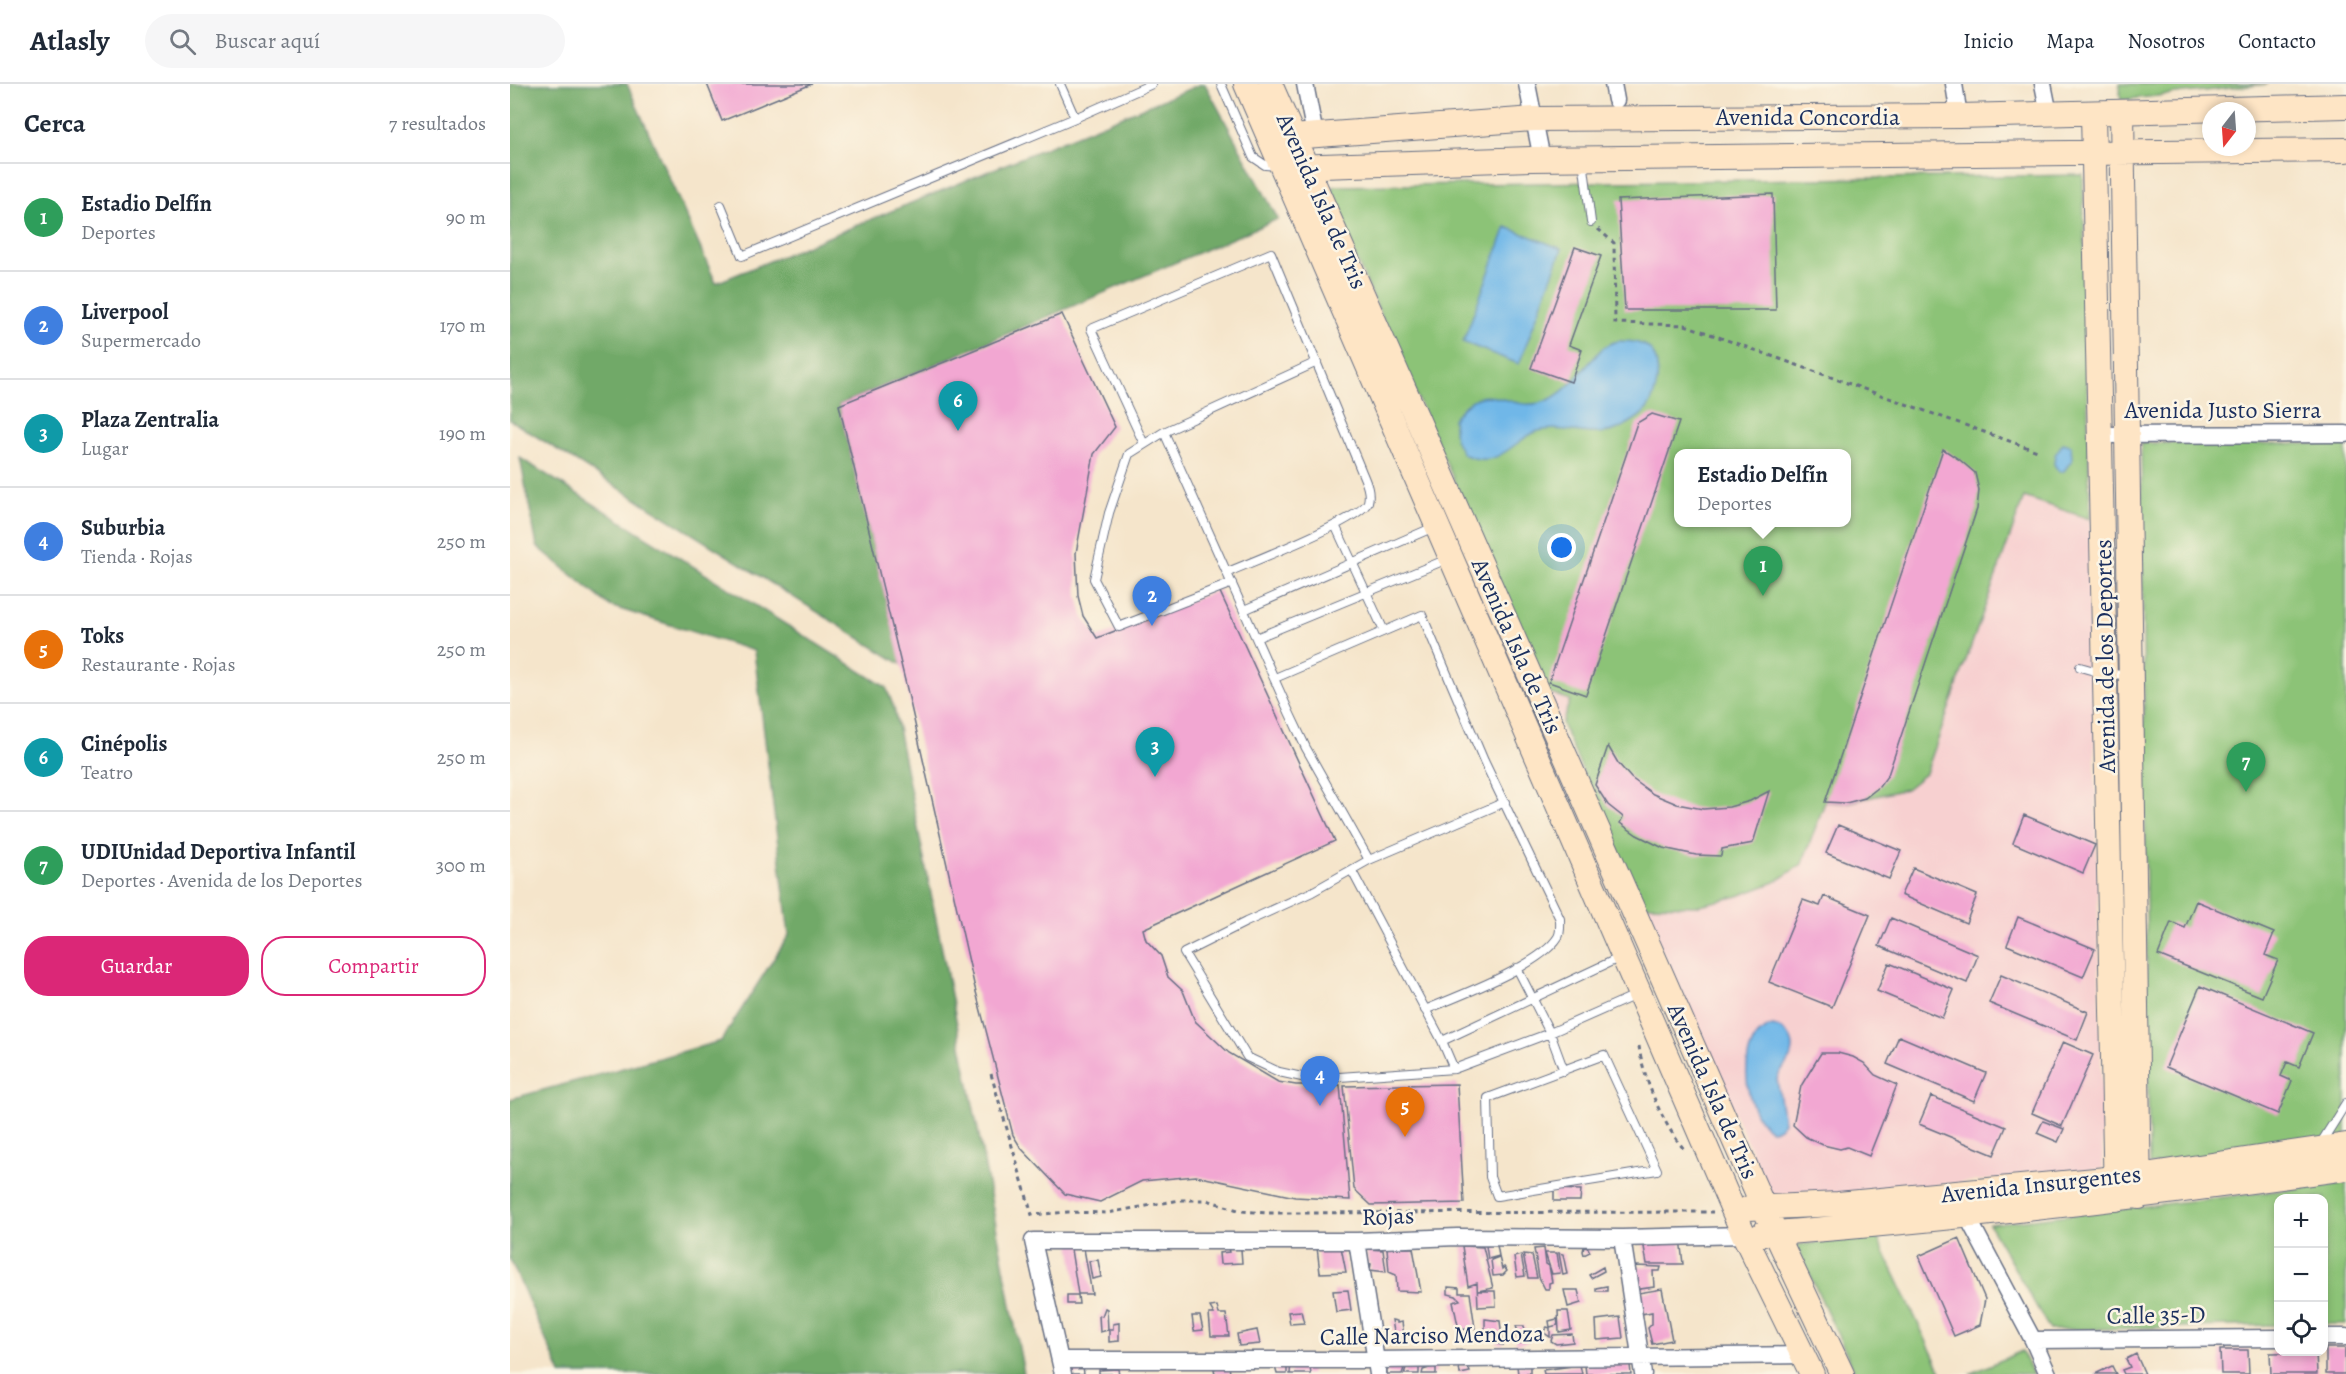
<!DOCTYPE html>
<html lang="es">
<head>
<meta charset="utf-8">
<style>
  :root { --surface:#fff; --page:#f6f6f7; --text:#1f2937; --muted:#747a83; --line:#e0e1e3; --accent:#db2777 }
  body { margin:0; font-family:Alegreya,serif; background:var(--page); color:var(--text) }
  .controls { position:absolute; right:18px; bottom:18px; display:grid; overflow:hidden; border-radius:12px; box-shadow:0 3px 9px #0003 }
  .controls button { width:54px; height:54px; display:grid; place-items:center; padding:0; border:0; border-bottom:2px solid var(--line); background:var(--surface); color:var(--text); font:30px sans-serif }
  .compass { position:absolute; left:1692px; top:18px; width:54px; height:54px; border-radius:50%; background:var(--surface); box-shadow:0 3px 9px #0003; rotate:197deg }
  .you { position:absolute; left:1052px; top:464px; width:21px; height:21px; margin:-15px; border:4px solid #fff; border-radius:50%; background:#1a73e8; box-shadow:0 0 0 9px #1a73e833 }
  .badge { display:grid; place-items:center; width:39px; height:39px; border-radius:50%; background:var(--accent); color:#fff; font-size:20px; font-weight:700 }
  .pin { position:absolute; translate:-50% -50px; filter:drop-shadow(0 2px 3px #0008) }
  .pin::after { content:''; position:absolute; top:32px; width:21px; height:18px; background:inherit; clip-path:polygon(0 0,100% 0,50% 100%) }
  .popup { position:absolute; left:1164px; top:365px; width:177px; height:78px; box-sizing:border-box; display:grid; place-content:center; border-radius:12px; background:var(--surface); filter:drop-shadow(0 2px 4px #0005); font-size:20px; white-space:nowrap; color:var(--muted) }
  .popup b { font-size:22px; color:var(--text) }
  .popup::after { content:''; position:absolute; left:50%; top:100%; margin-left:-12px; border:12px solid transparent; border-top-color:var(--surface) }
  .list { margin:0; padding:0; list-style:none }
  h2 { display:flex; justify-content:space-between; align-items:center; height:78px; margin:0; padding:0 24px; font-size:26px }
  h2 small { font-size:20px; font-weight:400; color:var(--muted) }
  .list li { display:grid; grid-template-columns:39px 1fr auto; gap:18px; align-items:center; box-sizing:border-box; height:108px; padding:0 24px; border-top:2px solid var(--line) }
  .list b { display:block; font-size:22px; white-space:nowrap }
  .list p { margin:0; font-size:20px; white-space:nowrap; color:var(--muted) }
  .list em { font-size:20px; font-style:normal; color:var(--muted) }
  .actions { display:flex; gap:12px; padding:18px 24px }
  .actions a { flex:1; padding:14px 0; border:2px solid var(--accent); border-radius:24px; text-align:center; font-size:21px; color:var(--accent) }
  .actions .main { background:var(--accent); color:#fff }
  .icon { flex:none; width:33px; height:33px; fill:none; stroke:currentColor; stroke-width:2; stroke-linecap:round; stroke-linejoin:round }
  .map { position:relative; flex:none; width:1836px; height:1290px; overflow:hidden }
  header { display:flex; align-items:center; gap:36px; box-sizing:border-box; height:84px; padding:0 30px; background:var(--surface); border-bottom:2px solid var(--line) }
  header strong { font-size:28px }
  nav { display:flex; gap:33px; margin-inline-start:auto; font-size:21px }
  .search { width:420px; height:54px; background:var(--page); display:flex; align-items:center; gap:15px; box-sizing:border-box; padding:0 21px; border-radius:33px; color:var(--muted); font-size:22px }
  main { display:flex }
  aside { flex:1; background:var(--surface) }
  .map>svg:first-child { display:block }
  .built { fill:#f7d0d0; fill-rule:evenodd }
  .green { fill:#8cc377; stroke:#54796a; stroke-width:1.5; fill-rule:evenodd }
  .forest { fill:#71a968; stroke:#466c63; stroke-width:1.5 }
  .water { fill:#70b7e8; stroke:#4673a3; stroke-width:1.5 }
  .building { fill:#f2a7d2 }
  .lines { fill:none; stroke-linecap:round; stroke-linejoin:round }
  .lane-casing { stroke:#676f84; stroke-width:10 }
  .street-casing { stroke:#676f84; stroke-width:19 }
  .secondary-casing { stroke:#676f84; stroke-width:26 }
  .path { stroke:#676f84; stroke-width:3; stroke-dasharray:4.5 4.5; stroke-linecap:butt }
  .lane { stroke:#fff; stroke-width:8 }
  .street { stroke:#fff; stroke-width:16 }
  .secondary { stroke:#fee5c5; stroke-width:24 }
  .labels { text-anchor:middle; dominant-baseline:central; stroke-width:5; stroke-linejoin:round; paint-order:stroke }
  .street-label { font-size:24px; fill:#1b2f5e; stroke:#fcf5e5 }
</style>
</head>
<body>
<header>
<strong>Atlasly</strong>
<div class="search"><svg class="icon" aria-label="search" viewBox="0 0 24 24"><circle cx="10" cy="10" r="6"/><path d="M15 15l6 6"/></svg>Buscar aquí</div>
<nav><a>Inicio</a><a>Mapa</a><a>Nosotros</a><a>Contacto</a></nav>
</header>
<main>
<aside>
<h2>Cerca<small>7 resultados</small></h2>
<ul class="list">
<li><span class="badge" style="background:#2e9e5b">1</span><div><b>Estadio Delfín</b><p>Deportes</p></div><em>90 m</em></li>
<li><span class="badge" style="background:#3f7fe0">2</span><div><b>Liverpool</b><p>Supermercado</p></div><em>170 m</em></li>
<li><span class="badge" style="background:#0f9aa8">3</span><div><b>Plaza Zentralia</b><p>Lugar</p></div><em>190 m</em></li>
<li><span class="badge" style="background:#3f7fe0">4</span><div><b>Suburbia</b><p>Tienda · Rojas</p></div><em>250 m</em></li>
<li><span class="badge" style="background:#e8710a">5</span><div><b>Toks</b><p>Restaurante · Rojas</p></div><em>250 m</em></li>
<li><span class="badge" style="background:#0f9aa8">6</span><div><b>Cinépolis</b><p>Teatro</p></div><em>250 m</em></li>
<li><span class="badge" style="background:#2e9e5b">7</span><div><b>UDIUnidad Deportiva Infantil</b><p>Deportes · Avenida de los Deportes</p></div><em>300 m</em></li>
</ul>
<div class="actions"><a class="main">Guardar</a><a>Compartir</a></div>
</aside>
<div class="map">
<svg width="1836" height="1290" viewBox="0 0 1836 1290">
  <rect width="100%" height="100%" fill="#fcf5e5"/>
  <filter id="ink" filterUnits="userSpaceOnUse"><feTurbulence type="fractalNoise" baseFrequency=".0167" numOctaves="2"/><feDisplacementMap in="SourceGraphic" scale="12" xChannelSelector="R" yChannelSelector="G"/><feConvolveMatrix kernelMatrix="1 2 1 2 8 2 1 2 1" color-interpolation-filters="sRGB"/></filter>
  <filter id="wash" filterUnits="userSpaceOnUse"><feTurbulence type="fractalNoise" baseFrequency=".008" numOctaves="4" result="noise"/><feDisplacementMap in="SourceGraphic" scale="24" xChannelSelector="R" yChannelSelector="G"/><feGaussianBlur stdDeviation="1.35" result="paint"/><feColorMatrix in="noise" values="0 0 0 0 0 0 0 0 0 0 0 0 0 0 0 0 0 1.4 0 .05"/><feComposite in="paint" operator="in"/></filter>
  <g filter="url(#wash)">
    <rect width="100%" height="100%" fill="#f5e5cb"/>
    <path class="built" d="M1573 91 1593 1085 1263 1116 818 111 824 102ZM1169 370H1337V438H1169Z"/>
    <path class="green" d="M1609 0H1758L1611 16Z
      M1573 91 1580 435 1514 413 1416 689 1396 705 1336 719 1315 718 1292 780 1265 798 1228 812 1186 822 1132 821 1052 640 1060 616 1038 609 818 111 824 102ZM1169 370H1337V438H1169Z
      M1631 359 1836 360V1055L1639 1081Z
      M1836 1099V1240H1814V1114H1768V1241L1540 1246 1479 1140Z
      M1367 1153 1432 1290H1346L1286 1161Z
      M1512 1267 1523 1290H1460Z"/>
    <path class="forest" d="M0 0H117L206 199 691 0H695L768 135 329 321 392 581 0 336Z
      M10 374 376 603 384 624 468 1046 514 1290H51L0 1175V1015L211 957 279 851 244 567 100 522 27 462Z"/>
    <path class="water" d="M996 143 1052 165 1009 280 953 258Z
      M1109 257C1115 257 1122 257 1128 259 1154 265 1150 303 1139 322 1134 331 1120 339 1110 344 1085 357 1054 340 1028 347 1009 353 992 378 971 375 965 375 958 372 953 370L945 355 943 335C976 290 993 327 1030 319 1053 313 1068 291 1083 275 1087 271 1091 264 1096 262 1100 259 1105 258 1109 257Z
      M1553 359 1561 362 1562 376 1554 387 1549 388 1544 380 1545 371Z
      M1263 942C1276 945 1286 956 1282 970 1279 979 1270 985 1267 995L1274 1038 1268 1045 1261 1046C1235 1035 1222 952 1263 942Z"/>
    <g id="blocks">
      <path class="building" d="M197 0H302L212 37Z
        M1263 110 1266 226H1115L1108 116Z
        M1065 163 1091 172 1059 261 1072 266 1061 298 1021 284Z
        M552 230 605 343 584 370 566 469 568 512 573 532 587 554 709 506 825 757 633 845 636 856 651 872 658 893 673 907 685 937 719 969 768 998 786 1001H830L840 1116 785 1113 686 1092 632 1097 590 1118 555 1110 511 1064 503 1051 464 900 397 605 329 321Z
        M1142 330 1169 338 1076 611 1039 598 1127 339Z
        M1433 365 1450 376 1465 389 1469 406 1467 425 1378 691 1369 703 1355 714 1336 719 1315 718Z
        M1098 662 1108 679 1121 694 1143 710 1167 720 1193 725 1219 723 1240 717 1259 707 1243 759 1212 765 1211 772 1186 771 1153 764 1127 751 1110 739 1113 733 1098 721 1085 701Z
        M1514 731 1585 761 1573 789 1503 759Z
        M1328 741 1391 767 1379 795 1316 769Z
        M1403 784 1467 811 1456 839 1391 811Z
        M1314 812 1360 831 1322 923 1259 898 1293 816 1310 822Z
        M1686 817 1764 849 1755 871 1768 876 1752 913 1648 871 1661 838 1675 844Z
        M1508 833 1585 865 1573 893 1497 861Z
        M1381 834 1468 871 1457 899 1369 862Z
        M1379 879 1444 906 1432 934 1367 907Z
        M1491 891 1578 928 1567 956 1479 919Z
        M1690 902 1803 949 1789 983 1777 978 1771 992 1782 997 1768 1030 1656 983Z
        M1389 952 1476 989 1464 1017 1377 980Z
        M1553 958 1583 971 1552 1042 1522 1029Z
        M1311 969H1328L1343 973 1354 979 1365 991 1387 1001 1359 1072 1337 1063 1330 1065 1313 1061 1296 1053 1283 1041 1291 1002Z
        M947 1000 954 1119 861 1121 844 1105 834 1002Z
        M1421 1012 1496 1043 1484 1071 1409 1040Z
        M1533 1037 1554 1045 1548 1058 1527 1049Z
        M1044 1105 1071 1106 1070 1117H1044Z
        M1170 1154 1173 1180H1137L1133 1157H1143L1144 1162 1157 1160Z
        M1449 1154 1475 1215 1470 1241 1444 1252 1409 1172Z
        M560 1159H573L582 1210H568Z
        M987 1161 989 1172 978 1175 976 1162Z
        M952 1162 973 1163 983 1204 968 1207H985L986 1222 968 1223 967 1199 958 1202Z
        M807 1163H831L836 1188 810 1189Z
        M1074 1163 1078 1164 1080 1168 1074 1171 1073 1167Z
        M718 1164 731 1165 732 1179 710 1180 709 1169 719 1168Z
        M877 1164H903L911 1208 887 1207 886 1191 879 1188Z
        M1034 1164 1036 1180 1039 1182 1042 1198 1039 1199V1205H1035L1029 1193 1024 1165Z
        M857 1165 873 1166 876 1188 860 1186 861 1180 858 1179Z
        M1035 1169H1047L1050 1189 1042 1190Z
        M1049 1169 1053 1170 1057 1190 1053 1191Z
        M1013 1170 1022 1171 1027 1194H1018Z
        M1011 1171 1015 1192 1007 1193 1004 1173Z
        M989 1173 992 1185 994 1183 997 1187 993 1191 983 1192 981 1176Z
        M588 1176 591 1193 582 1195 579 1177Z
        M1125 1182 1151 1183 1150 1187H1143L1144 1203 1123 1206 1126 1195Z
        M1093 1183 1094 1187 1081 1194 1079 1191Z
        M1097 1202V1207H1086V1204Z
        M938 1203 949 1204V1209H960L965 1244 949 1246 943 1218 950 1216 946 1212 938 1210Z
        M1152 1205 1162 1256 1142 1260 1138 1244 1142 1240V1228L1131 1230 1128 1209Z
        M838 1206 841 1226 826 1228 823 1207Z
        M1054 1206H1068L1071 1219 1058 1223Z
        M557 1211H568L569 1220H557Z
        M707 1222 709 1230H716L719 1252H701L699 1230H704L700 1223Z
        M595 1224 597 1225 598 1246 590 1248 589 1231 592 1232Z
        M791 1227 794 1239 780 1240 778 1228Z
        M1048 1227H1058L1061 1246 1049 1248Z
        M682 1232H690L693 1246 684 1247Z
        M1110 1233 1113 1254 1087 1256 1086 1236Z
        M975 1235 990 1237 993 1261 988 1260 984 1251 978 1250 975 1246Z
        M1047 1235 1048 1241 1040 1243 1039 1237Z
        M882 1236 887 1237V1239L892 1238 895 1259 886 1260Z
        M609 1239V1257L599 1258V1245H603V1240Z
        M1006 1242H1014L1018 1258 1006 1260 1004 1254 1008 1248Z
        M1037 1243 1040 1244V1253L1033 1248Z
        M747 1246 750 1260 729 1262 727 1250Z
        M1062 1250 1063 1258 1046 1260 1041 1257 1043 1251Z
        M1816 1264H1835V1290H1816Z
        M1710 1266H1738L1739 1290H1711Z
        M1806 1268 1807 1290H1761L1760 1269Z
        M1626 1270 1635 1290H1614L1612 1286 1620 1283 1616 1275Z
        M777 1277V1290H767L764 1279Z
        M781 1277 799 1278 801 1290H780Z
        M558 1279 573 1282 574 1290H558Z
        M719 1281 720 1290H705L704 1285Z
        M877 1281 894 1284 892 1290H877Z
        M957 1281 960 1288 950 1290 949 1283Z
        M1020 1281V1290H1008L1007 1282Z
        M1070 1281 1072 1290H1034L1033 1286Z
        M1075 1281H1120L1121 1290H1076Z
        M926 1282V1290H912L913 1286Z
        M1602 1282 1606 1290H1585Z
        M896 1284H909V1290H894Z
        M608 1285 609 1290H589V1286Z"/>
    </g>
  </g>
  <g filter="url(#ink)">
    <use href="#blocks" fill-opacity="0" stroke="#676f84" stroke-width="1.5"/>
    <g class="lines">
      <g class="lane-casing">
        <path id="lane" d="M550 0 565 34
          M711 0 743 73 755 81 768 82
          M1073 76 1081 138
          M211 121 232 172 565 34 642 0
          M654 348 779 628 796 664 859 776
          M634 360 581 245 761 169 851 386C855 396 861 407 858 418 851 436 741 478 718 488
          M825 441 874 547
          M722 499 609 543 584 495 599 429 619 370 654 348 807 278
          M734 526 924 443
          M746 554 940 474
          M1570 583 1595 590 1620 591
          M765 594 912 531 974 677 1050 835C1050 840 1051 848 1048 853 1030 882 948 912 915 926
          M995 718 859 776 802 808 736 838 674 869 737 973 769 988 801 995 944 985 1040 949 1126 911
          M842 787 932 957 944 985
          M1007 884 1040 949 1054 987
          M932 957 1111 873
          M1094 971 1147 1086 987 1112 980 1093 978 1014Z
          M1809 1062 1836 1019"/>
      </g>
      <g class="street-casing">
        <path id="street" d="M795 0 805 51
          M1017 0 1032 75
          M1103 0 1106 16
          M1444 0 1449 32
          M1533 0 1539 30
          M1591 351 1836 350
          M1457 1132 1523 1256 1538 1290
          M1112 1154 1133 1290
          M847 1157 868 1290
          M1814 1253H1836
          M1523 1256 1768 1254
          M551 1276H866L1294 1271
          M553 1290 523 1157H847L947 1153 1112 1154 1234 1151"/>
      </g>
      <g class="secondary-casing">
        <path id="secondary" d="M736 0 1234 1151 1302 1290
          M760 0 1254 1124 1332 1290
          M1583 29 1606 1115
          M1612 29 1629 1113
          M768 54 1024 35 1449 32 1836 22
          M782 83 1021 75 1836 66
          M1239 1124 1328 1120 1628 1092 1836 1061
          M1252 1150C1447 1136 1642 1111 1836 1084"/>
      </g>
      <path class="path" d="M1088 145 1104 159 1105 239 1175 241 1530 368
        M1129 962C1133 994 1153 1041 1174 1065
        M481 990 522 1131 558 1128 597 1129 670 1116H697L731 1127 757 1129 1203 1128"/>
      <use href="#lane" class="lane"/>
      <use href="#street" class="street"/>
      <use href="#secondary" class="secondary"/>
    </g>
  </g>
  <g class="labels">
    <g class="street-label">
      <text x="1298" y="33">Avenida Concordia</text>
      <text transform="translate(812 117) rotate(66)">Avenida Isla de Tris</text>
      <text x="1713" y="326">Avenida Justo Sierra</text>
      <text transform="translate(1007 562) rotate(66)">Avenida Isla de Tris</text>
      <text transform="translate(1595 572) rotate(-91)">Avenida de los Deportes</text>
      <text transform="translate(1203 1007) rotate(66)">Avenida Isla de Tris</text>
      <text transform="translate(1531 1100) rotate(-6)">Avenida Insurgentes</text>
      <text transform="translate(878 1132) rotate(-2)">Rojas</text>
      <text transform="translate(1646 1231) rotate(-1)">Calle 35-D</text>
      <text transform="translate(922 1251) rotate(-1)">Calle Narciso Mendoza</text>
    </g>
  </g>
</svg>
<div class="controls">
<button>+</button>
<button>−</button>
<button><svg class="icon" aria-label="locate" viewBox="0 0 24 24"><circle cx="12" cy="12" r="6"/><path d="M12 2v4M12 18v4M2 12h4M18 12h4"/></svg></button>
</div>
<svg class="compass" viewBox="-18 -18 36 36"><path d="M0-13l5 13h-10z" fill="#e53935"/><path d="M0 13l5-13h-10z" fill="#747a83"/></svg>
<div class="you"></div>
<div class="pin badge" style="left:1253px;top:512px;background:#2e9e5b">1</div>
<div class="popup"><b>Estadio Delfín</b>Deportes</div>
<div class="pin badge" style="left:642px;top:542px;background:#3f7fe0">2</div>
<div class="pin badge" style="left:645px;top:693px;background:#0f9aa8">3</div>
<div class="pin badge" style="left:810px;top:1022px;background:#3f7fe0">4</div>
<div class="pin badge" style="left:895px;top:1053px;background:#e8710a">5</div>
<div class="pin badge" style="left:448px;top:347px;background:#0f9aa8">6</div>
<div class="pin badge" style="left:1736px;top:708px;background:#2e9e5b">7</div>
</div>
</main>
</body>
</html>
